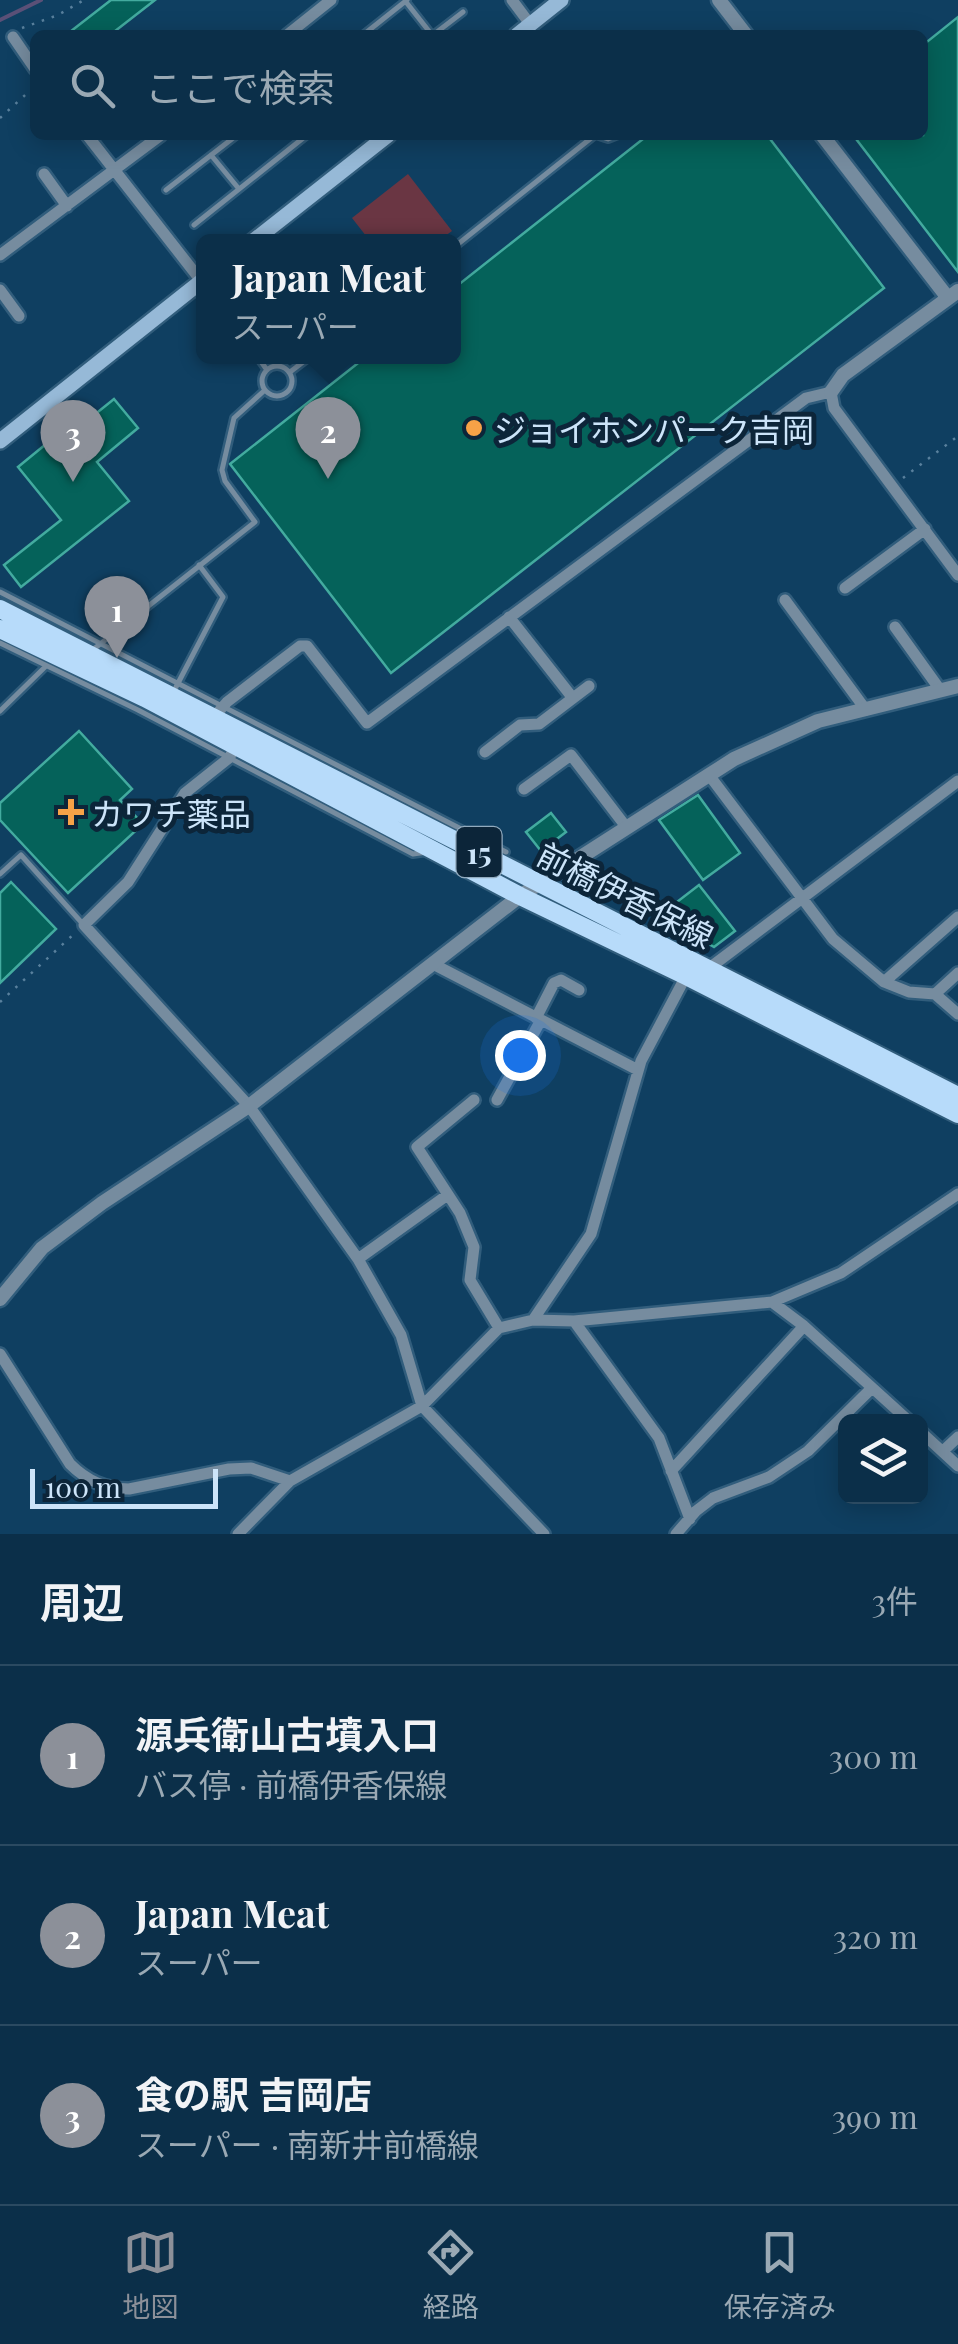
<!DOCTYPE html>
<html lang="ja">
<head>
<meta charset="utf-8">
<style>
  :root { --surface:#0b2f49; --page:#143750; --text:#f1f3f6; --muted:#9aa9b4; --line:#2b4a61; --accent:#8c9099 }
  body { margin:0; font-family:"Playfair Display","Noto Sans JP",serif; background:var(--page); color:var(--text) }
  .controls { position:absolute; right:30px; bottom:30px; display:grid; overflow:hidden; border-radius:15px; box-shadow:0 5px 25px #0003 }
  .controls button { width:90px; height:90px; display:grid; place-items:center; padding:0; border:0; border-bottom:2px solid var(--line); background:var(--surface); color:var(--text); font:50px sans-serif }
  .scale { position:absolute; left:30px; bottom:25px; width:188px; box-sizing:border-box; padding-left:10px; border:5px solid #cce4f9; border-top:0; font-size:28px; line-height:35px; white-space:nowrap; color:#cce4f9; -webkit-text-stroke:8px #0c2539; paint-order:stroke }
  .you { position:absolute; left:520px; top:1055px; width:35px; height:35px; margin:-25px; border:8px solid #fff; border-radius:50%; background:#1a73e8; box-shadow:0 0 0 15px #1a73e833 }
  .badge { display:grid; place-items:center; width:65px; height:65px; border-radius:50%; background:var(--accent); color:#fff; font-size:32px; font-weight:700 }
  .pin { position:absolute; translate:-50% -82px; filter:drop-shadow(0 2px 5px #0008) }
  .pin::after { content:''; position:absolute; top:52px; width:35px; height:30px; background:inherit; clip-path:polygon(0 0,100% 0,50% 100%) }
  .popup { position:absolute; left:196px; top:234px; width:265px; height:130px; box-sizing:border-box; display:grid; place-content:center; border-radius:15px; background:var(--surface); filter:drop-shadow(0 2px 8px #0005); font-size:32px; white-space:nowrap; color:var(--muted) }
  .popup b { font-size:38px; color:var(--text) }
  .popup::after { content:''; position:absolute; left:50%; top:100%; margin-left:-20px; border:20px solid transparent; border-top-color:var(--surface) }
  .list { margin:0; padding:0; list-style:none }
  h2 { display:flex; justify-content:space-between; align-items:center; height:130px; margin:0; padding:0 40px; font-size:42px }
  h2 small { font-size:32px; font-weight:400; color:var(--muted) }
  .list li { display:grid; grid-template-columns:65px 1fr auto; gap:30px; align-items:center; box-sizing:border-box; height:180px; padding:0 40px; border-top:2px solid var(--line) }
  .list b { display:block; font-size:38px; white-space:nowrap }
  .list p { margin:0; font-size:32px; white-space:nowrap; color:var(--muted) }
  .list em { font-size:32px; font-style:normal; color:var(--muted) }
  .icon { flex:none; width:55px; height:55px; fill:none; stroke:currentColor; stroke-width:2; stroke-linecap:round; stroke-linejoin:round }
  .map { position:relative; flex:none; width:958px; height:1534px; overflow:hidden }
  .search { position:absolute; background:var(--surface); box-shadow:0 5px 25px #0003; left:30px; right:30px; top:30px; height:110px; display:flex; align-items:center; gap:25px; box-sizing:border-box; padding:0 35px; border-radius:15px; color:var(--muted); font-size:38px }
  .sheet { height:670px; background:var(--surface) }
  nav { display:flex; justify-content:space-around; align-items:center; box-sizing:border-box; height:140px; border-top:2px solid var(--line); background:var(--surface); font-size:28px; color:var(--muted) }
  nav a { display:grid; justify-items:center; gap:5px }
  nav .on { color:var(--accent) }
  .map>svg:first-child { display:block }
  .green { fill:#6a3643 }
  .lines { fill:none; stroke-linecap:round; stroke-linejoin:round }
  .stream { stroke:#5a5077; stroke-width:4 }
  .building { fill:#05625a; stroke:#43ab9f; stroke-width:2.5 }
  .service-casing { stroke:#315d7c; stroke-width:10 }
  .minor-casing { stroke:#315d7c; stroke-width:16 }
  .tertiary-casing { stroke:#315d7c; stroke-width:19 }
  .secondary-casing { stroke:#315d7c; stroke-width:20 }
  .primary-casing { stroke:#315d7c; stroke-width:22 }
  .path { stroke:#59809d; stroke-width:2.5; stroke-dasharray:2.5 8; stroke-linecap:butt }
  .service { stroke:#768c9f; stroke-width:5 }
  .minor { stroke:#768c9f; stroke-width:11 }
  .tertiary { stroke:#768c9f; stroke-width:14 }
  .secondary { stroke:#96b9d7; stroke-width:15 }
  .primary { stroke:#b7dbfa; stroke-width:18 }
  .poi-dot { fill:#f6a247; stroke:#0c2539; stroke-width:4 }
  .labels { text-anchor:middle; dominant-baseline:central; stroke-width:10; stroke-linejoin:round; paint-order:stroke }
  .shield { fill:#0c2539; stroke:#92abbf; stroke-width:2.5 }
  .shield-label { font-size:30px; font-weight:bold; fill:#cce4f9 }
  .poi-label { font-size:32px; fill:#cce4f9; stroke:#0c2539; text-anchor:start }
  .street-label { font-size:32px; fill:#cce4f9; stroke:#0c2539 }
</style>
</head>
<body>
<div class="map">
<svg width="958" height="1534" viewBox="0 0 958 1534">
  <rect width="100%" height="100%" fill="#0f3f61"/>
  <path class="green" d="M408 174 452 231 438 241H370L352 218Z"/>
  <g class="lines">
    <path class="stream" d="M0 20 41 0"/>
  </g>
  <path class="building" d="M111 0H155L110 35H66Z
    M958 17V272L853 135H923V45Z
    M648 135H767L884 288 391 673 230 464 367 356H453V289Z
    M114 399 138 428 97 462 129 501 21 587 4 565 61 520 18 467 68 426 73 432Z
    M79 731 132 789 120 800 143 824 68 893 0 820V803Z
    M698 795 740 853 703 880 659 820Z
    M551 813 566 832 541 851 526 832Z
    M11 882 56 929 0 983V893Z
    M699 885 735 931 714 947 660 915Z"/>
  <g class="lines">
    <g class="service-casing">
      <path id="service" d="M406 2 432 35
        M363 35 407 0
        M433 35 463 12
        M596 135 608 139 618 135
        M211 155 239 189
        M166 190 237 135
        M194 225 307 135
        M453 248 595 135
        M257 356 267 370
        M262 381a15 15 0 1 1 30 0a15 15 0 1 1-30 0Z
        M290 372 311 356
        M0 592 506 852
        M0 643 138 710 413 854 427 852
        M90 652 255 522 225 481 222 470 234 418 265 390
        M176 687 223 597 199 565
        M0 711 45 667
        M0 874 21 855 82 923"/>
    </g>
    <g class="minor-casing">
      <path id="minor" d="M512 0 530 24
        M287 35 331 0
        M13 37 35 69
        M87 135 202 282
        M44 174 67 206
        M0 255 161 135
        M0 290 19 316
        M845 588 925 529
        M785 600 866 710
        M509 617 572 697
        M895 627 941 691
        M213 718 227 702 300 646H307L367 723 806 398 831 392 834 408 958 575
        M236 746 229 758 185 793 128 882 84 925 249 1106 358 1259 401 1335 422 1406 544 1534
        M485 752 520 725 539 724 589 686
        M709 775 833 939 884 982 909 992 935 994 958 1014
        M524 789 571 755 627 828
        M433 964 638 1070
        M708 969 958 781
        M884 982 958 917
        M935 994 958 973
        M536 1018 554 983 561 980 579 990
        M474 1100 417 1147 460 1213 474 1247 470 1280 499 1328
        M497 1100 541 1020
        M358 1259 446 1196
        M772 1302 804 1326 910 1422
        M533 1320 574 1321 772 1302 841 1273 958 1194
        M574 1321 659 1438 690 1519
        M0 1354 70 1464C87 1481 105 1489 129 1489L229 1469 251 1468 290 1481
        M920 1431 958 1466
        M943 1451 958 1437
        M671 1471 804 1326
        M238 1534 290 1481 422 1406 499 1328 533 1320 591 1234 641 1061 686 976
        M676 1534 696 1511 713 1498 769 1477 808 1451 872 1388"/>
    </g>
    <g class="tertiary-casing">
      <path id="tertiary" d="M719 0 746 35
        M822 135 948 298
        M831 392 843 375 958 291
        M0 1299 42 1248 102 1203 249 1106 520 896 709 775 734 759 818 721 958 686"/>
    </g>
    <g class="secondary-casing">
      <path id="secondary" d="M517 35 561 0
        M252 242 388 135
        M0 441 203 280"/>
    </g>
    <g class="primary-casing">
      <path id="primary" d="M0 609 958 1096
        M0 629 145 698 520 896 686 976 958 1114"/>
    </g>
    <path class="path" d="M22 28 58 15 84 0
      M0 118 35 86
      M903 478 958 436
      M0 1002 75 933"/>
    <use href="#service" class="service"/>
    <use href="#minor" class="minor"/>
    <use href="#tertiary" class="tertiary"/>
    <use href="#secondary" class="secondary"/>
    <use href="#primary" class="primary"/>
  </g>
  <g class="poi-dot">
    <circle cx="474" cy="428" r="10"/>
    <path d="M66 797h10v10h10v10h-10v10h-10v-10h-10v-10h10z"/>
  </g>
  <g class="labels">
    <rect class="shield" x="456.5" y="827" width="45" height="50" rx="8"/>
    <g class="shield-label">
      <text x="479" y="852">15</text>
    </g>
    <g class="poi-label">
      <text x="494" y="428">ジョイホンパーク吉岡</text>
      <text x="91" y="812">カワチ薬品</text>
    </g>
    <g class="street-label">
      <text transform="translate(626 894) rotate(27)">前橋伊香保線</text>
    </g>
  </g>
</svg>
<div class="controls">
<button><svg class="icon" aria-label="layers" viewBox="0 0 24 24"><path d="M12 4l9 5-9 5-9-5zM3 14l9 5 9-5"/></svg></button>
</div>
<div class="scale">100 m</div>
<div class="you"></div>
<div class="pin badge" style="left:117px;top:658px">1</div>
<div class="pin badge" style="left:328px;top:479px">2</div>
<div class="popup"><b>Japan Meat</b>スーパー</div>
<div class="pin badge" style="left:73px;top:482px">3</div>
<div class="search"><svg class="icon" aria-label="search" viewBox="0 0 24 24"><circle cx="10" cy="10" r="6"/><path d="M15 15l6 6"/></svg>ここで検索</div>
</div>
<section class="sheet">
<h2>周辺<small>3件</small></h2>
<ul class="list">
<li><span class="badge">1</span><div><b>源兵衛山古墳入口</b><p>バス停 · 前橋伊香保線</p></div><em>300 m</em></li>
<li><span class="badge">2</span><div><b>Japan Meat</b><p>スーパー</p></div><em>320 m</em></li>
<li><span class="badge">3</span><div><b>食の駅 吉岡店</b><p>スーパー · 南新井前橋線</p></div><em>390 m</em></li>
</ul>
</section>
<nav>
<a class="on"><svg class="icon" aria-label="map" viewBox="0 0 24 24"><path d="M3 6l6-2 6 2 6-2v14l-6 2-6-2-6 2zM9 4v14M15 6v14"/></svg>地図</a>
<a><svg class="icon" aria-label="directions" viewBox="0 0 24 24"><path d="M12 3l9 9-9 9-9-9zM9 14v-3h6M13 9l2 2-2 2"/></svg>経路</a>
<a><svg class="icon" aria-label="saved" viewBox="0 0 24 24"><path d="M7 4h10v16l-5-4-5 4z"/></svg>保存済み</a>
</nav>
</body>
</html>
